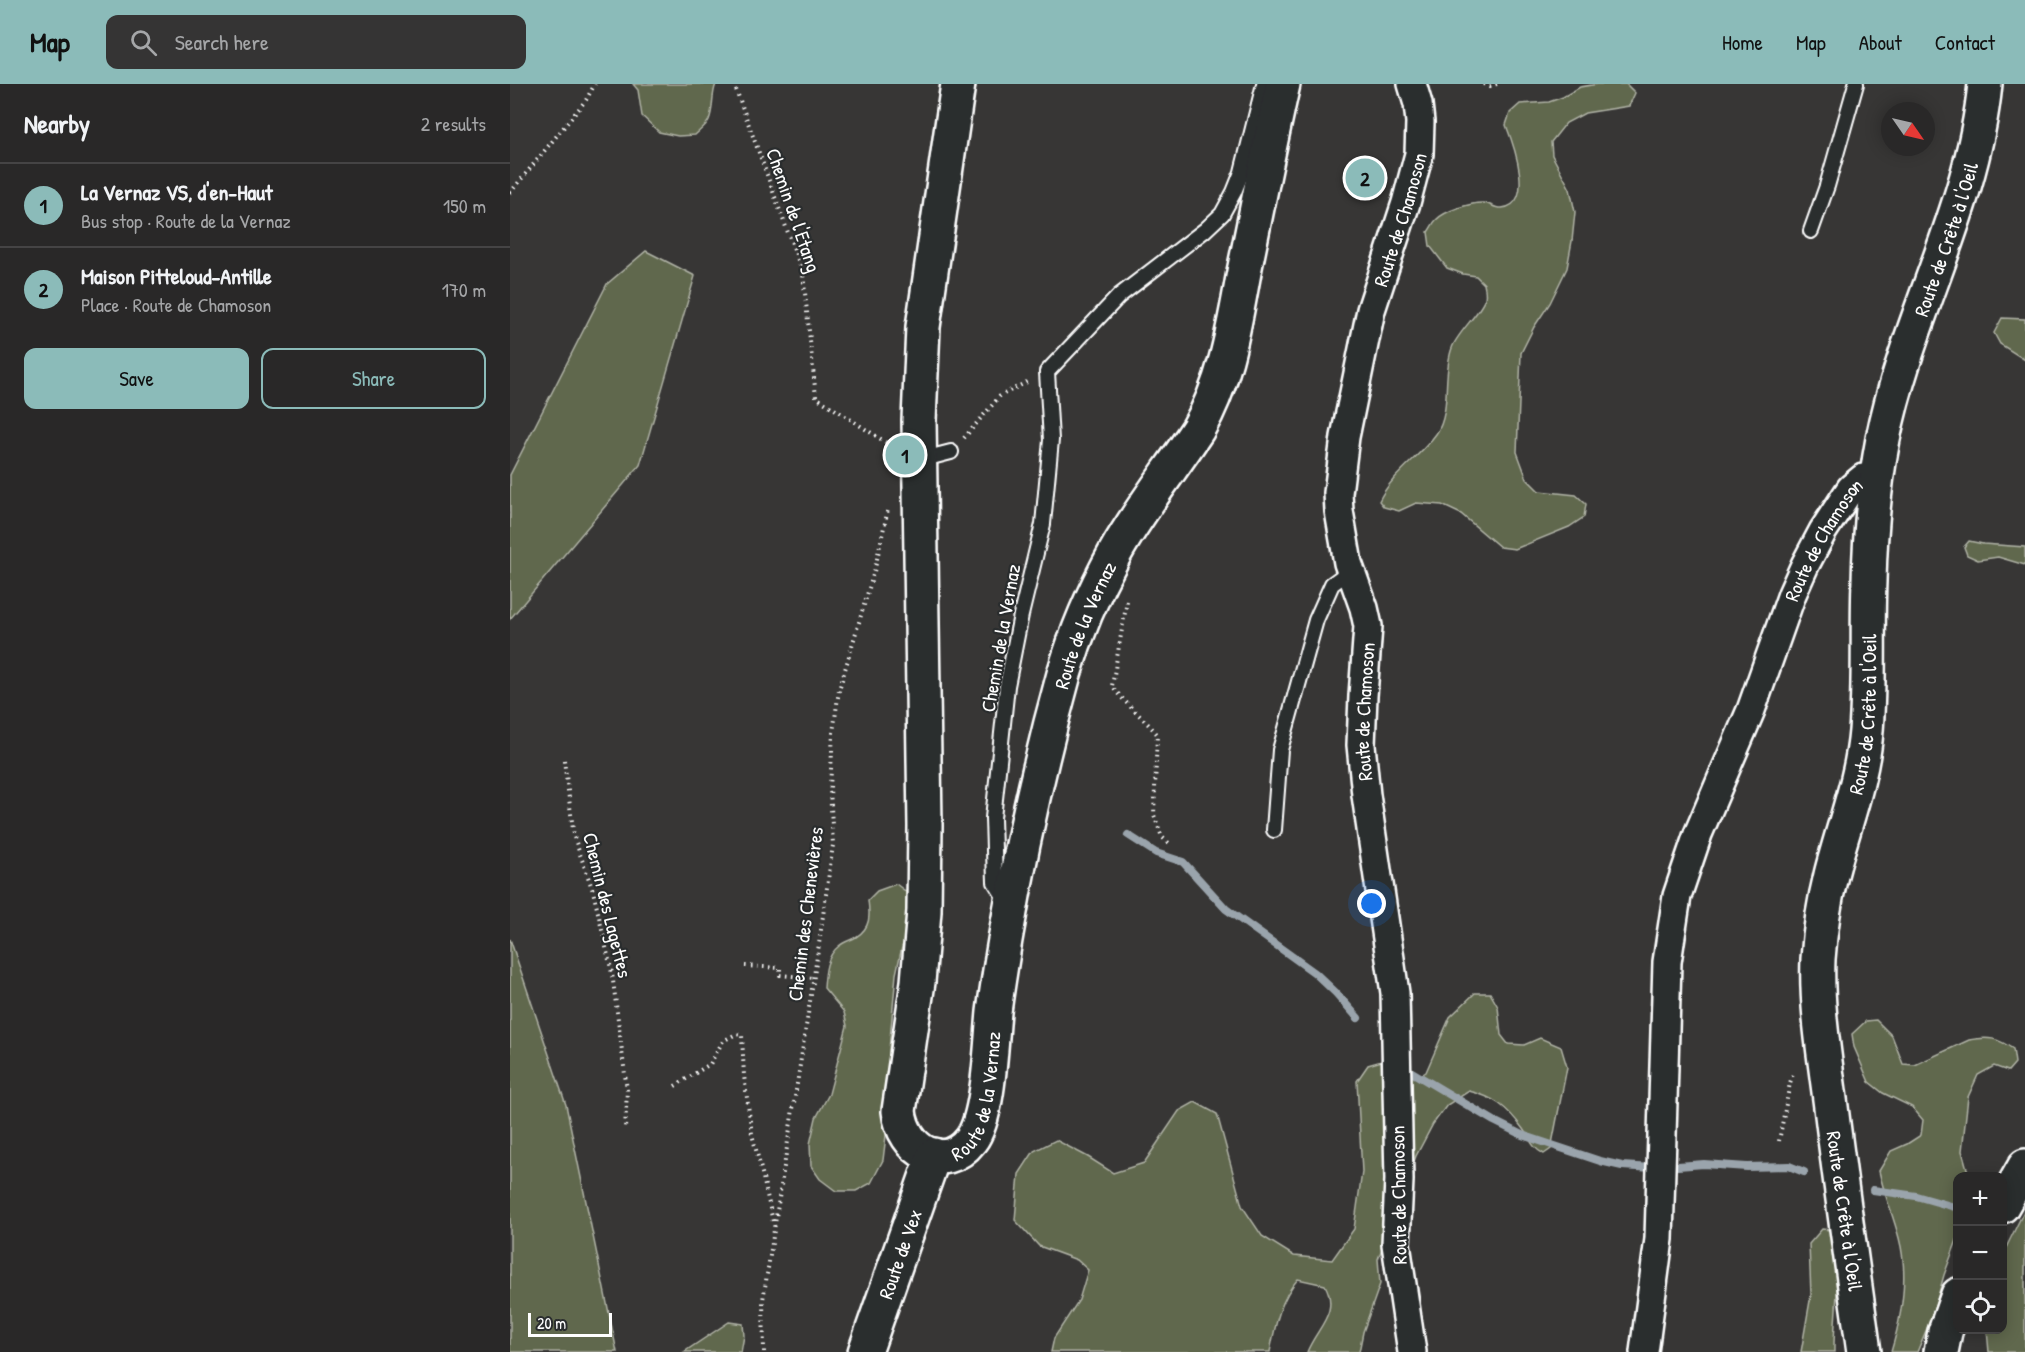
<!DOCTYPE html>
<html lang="en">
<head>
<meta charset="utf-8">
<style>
  :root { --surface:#292828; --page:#353434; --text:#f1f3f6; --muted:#a5a6a8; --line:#454445; --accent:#8bbbb9 }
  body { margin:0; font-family:"Patrick Hand",sans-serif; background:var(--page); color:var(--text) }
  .controls { position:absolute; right:18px; bottom:18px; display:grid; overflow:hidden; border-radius:12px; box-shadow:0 3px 15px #0003 }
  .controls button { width:54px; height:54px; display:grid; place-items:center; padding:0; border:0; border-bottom:2px solid var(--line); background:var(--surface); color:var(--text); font:30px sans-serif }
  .compass { position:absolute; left:1371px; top:18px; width:54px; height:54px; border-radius:50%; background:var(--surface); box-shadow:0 3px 15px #0003; rotate:124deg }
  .scale { position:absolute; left:18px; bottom:15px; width:84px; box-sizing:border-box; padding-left:6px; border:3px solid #fff; border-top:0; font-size:16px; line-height:21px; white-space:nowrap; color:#fff; -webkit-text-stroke:4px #2a2d2e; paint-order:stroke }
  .you { position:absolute; left:862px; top:820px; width:21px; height:21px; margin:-15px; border:4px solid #fff; border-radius:50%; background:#1a73e8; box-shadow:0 0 0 9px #1a73e833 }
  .badge { display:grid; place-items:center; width:39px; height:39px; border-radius:50%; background:var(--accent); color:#111; font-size:20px; font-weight:700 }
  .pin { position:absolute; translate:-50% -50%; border:3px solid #fff; box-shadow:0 2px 6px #0006 }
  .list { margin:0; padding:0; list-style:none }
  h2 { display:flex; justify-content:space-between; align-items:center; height:78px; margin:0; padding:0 24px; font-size:26px }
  h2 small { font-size:20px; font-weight:400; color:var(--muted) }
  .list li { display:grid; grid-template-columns:39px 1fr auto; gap:18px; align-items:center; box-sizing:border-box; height:84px; padding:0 24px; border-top:2px solid var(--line) }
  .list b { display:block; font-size:22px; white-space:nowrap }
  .list p { margin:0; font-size:20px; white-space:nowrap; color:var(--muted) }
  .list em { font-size:20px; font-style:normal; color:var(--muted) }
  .actions { display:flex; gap:12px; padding:18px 24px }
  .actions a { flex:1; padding:14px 0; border:2px solid var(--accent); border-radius:12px; text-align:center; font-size:21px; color:var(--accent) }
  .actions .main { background:var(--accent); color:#111 }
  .icon { flex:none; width:33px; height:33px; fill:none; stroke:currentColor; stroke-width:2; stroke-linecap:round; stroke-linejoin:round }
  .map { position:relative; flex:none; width:1515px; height:1268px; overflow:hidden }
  header { display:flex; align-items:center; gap:36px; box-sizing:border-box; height:84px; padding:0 30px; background:var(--accent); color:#111 }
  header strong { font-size:28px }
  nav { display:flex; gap:33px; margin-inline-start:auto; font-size:21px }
  .search { width:420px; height:54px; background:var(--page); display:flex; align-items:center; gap:15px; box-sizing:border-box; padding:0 21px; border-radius:12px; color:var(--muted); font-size:22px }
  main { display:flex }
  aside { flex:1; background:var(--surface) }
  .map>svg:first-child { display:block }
  .green { fill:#60674e; stroke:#b0b3a6; stroke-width:1.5 }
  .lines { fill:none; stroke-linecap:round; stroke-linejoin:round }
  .stream { stroke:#9aa4ac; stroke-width:8 }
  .lane-casing { stroke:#fff; stroke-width:18 }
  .street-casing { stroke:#fff; stroke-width:32 }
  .secondary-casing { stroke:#fff; stroke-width:38 }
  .path { stroke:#fff; stroke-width:4; stroke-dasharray:1.5 4.5; stroke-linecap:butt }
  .lane { stroke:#2a2d2e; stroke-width:14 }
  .street { stroke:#2a2d2e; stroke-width:27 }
  .secondary { stroke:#2a2d2e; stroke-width:33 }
  .labels { text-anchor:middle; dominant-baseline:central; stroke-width:4.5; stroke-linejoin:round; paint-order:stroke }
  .street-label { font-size:20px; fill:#fff; stroke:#2a2d2e }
</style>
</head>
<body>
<header>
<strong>Map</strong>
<div class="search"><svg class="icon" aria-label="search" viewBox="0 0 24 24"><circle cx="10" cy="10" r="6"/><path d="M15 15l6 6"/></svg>Search here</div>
<nav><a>Home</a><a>Map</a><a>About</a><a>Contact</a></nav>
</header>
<main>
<aside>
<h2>Nearby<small>2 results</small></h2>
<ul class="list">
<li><span class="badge">1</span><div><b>La Vernaz VS, d'en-Haut</b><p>Bus stop · Route de la Vernaz</p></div><em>150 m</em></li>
<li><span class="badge">2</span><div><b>Maison Pitteloud-Antille</b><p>Place · Route de Chamoson</p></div><em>170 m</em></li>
</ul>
<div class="actions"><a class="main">Save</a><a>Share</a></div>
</aside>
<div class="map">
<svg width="1515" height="1268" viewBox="0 0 1515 1268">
  <rect width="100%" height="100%" fill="#373635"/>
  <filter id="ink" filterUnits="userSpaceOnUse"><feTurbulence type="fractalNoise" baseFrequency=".0167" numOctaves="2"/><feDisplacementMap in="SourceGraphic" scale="12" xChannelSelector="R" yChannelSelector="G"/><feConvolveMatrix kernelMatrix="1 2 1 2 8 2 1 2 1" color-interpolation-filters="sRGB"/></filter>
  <g filter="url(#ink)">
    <path class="green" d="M123 0H206C201 12 204 24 199 36 197 41 189 47 185 51L168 52 149 48 132 32 128 6Z
      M1088 0H1116L1125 9 1119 22 1075 29 1056 39 1041 58 1042 71 1060 105 1065 128 1062 157 1057 184 1040 219 1024 243 1011 269 1007 368 1017 395 1029 407 1066 411 1076 420 1074 433 1059 443 1005 465 990 463 951 430 932 421 906 419 889 427 874 423 869 417C882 390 909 374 926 350 942 328 932 290 942 264 947 249 972 227 975 214 976 210 975 204 974 200L966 192 953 190 937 184 920 162 918 148C921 144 923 139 926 136 934 127 962 118 974 119 980 120 986 125 992 124 1026 121 1003 59 996 41L1000 29 1010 20 1039 18 1053 13 1070 3Z
      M136 167 185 192 130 381 0 535V391L97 200Z
      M1492 234 1515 235V276L1490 260 1484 249Z
      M1459 457 1473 460 1515 463V481L1488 473 1468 476 1457 471 1454 463Z
      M386 800 399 810 403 830 392 863 386 890 379 966 378 1035 373 1076 361 1099 346 1107H326L310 1095 301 1082 300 1060 306 1034 319 1010 337 942 334 928 314 904C315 889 316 872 329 862 334 858 341 856 346 853 361 844 360 831 358 816L367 807Z
      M0 855 56 1021 107 1268H0Z
      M965 909H980L988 923 991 951 998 960 1014 961 1030 954 1051 963 1057 983 1041 1065 1034 1070C1022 1064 1020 1055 1013 1045 997 1023 984 1013 959 1007L937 1021 923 1040 906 1072 868 1175 870 1200 853 1248 849 1268H797C807 1243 830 1229 815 1201L788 1195C770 1215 765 1242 760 1268H541L544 1254 569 1216 578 1186 567 1176 529 1162 505 1136 509 1090 524 1067 546 1056 578 1073 603 1089 634 1079 669 1027 685 1018 707 1030 732 1122 752 1152 784 1172 822 1176 844 1145 852 1088 847 997 858 981 875 976C889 985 900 999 916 988L940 933Z
      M1366 936 1382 952 1393 980 1405 981 1459 956C1479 952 1487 954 1503 965L1505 979 1498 987 1484 982 1468 991 1458 1013 1452 1067 1459 1092H1448L1447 1156 1434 1191 1423 1230 1407 1268H1381C1392 1232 1399 1191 1389 1154 1383 1131 1374 1110 1369 1087L1381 1067 1397 1060 1411 1051 1413 1036 1402 1023 1373 1009 1359 998 1344 963 1342 950 1356 937Z
      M1515 1125V1268H1479L1477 1246H1492L1493 1170Z
      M1312 1145 1320 1146C1335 1178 1323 1232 1324 1268H1291L1301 1211 1299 1160Z
      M219 1238 233 1240 234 1252 231 1268H174Z"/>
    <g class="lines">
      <path class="stream" d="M618 751 646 769 673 778 716 825 805 889 826 909 848 934
        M900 987 984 1037 1012 1051 1090 1077 1112 1082 1143 1084
        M1168 1082 1194 1080 1237 1083 1279 1082 1294 1088
        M1363 1106 1406 1112 1448 1124"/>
      <g class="lane-casing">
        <path id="lane" d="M1301 147 1317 102 1346 0
          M410 376 441 368
          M764 746 770 666 806 536 822 500 840 487
          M497 817 485 798 483 734 497 602 511 531 533 440 541 356 537 288 609 212 695 146 712 130 724 108 732 88 754 0"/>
      </g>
      <g class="street-casing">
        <g id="street">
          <path id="s1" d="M902 1268 886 1160 889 1096 885 909 856 711 851 661 853 612 858 542 854 524 838 479 829 427 828 409 835 353 861 226 896 119 909 70 910 38 908 20 902 0"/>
          <path id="s2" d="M1134 1268 1149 1155 1157 878 1167 812 1188 750 1241 626 1282 510 1295 481 1313 447 1341 404 1353 394 1367 393"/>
        </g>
      </g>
      <g class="secondary-casing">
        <g id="secondary">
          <path id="s3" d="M448 0 413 243 409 336 415 742 414 827 408 898 389 1027C393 1066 434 1091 461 1056 479 1033 481 959 484 928 487 904 491 880 495 856 510 768 530 677 554 590 566 549 584 507 605 469 629 426 661 386 688 345 716 297 724 242 734 188 747 125 759 62 773 0"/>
          <path d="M1492 1122 1515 1082"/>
          <path id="s4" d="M355 1268 424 1071"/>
          <path id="s5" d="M1354 1268C1343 1187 1331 1105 1321 1023 1315 975 1306 924 1308 875 1310 847 1314 819 1321 791 1333 743 1352 696 1356 647 1360 597 1357 547 1359 497 1360 449 1364 402 1373 355 1397 234 1463 124 1475 0"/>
          <path d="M1431 1268 1435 1248 1448 1211"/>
        </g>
      </g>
      <path class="path" d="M224 0 293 190 306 313 380 361
        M974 0 980 2 987 0
        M0 109 76 16 85 0
        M454 354 490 312 517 298
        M617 517 602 602C615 620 633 633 647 650L644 731 652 753 660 760
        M54 676 64 753 83 807 102 889 117 1006 115 1045
        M235 882 270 884V891L304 894
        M165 1002 200 980 213 957 226 950 232 951 234 992 242 1050 252 1089 264 1142
        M1269 1057 1280 999 1284 987
        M254 1268 253 1216 309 860 323 761 320 704 323 649 329 606 365 484 378 425"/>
      <use href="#lane" class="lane"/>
      <use href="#street" class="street"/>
      <use href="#secondary" class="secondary"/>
    </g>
  </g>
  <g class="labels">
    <g class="street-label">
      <text transform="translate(284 126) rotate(71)">Chemin de l'Etang</text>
      <text stroke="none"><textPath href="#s1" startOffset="1148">Route de Chamoson</textPath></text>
      <text stroke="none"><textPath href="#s5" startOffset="1132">Route de Crête à l'Oeil</textPath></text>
      <text stroke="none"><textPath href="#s2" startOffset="844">Route de Chamoson</textPath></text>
      <text stroke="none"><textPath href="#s3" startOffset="1664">Route de la Vernaz</textPath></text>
      <text transform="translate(490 554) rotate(-80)">Chemin de la Vernaz</text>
      <text stroke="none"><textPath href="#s1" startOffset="644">Route de Chamoson</textPath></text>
      <text stroke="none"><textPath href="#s5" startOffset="646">Route de Crête à l'Oeil</textPath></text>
      <text transform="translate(98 821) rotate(76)">Chemin des Lagettes</text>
      <text transform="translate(295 830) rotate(-83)">Chemin des Chenevières</text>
      <text stroke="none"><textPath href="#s3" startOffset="1178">Route de la Vernaz</textPath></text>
      <text transform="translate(888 1111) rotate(-91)">Route de Chamoson</text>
      <text transform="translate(1335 1127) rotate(82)">Route de Crête à l'Oeil</text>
      <text stroke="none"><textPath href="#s4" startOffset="104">Route de Vex</textPath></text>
    </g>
  </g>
</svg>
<div class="controls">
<button>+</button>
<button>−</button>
<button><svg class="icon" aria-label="locate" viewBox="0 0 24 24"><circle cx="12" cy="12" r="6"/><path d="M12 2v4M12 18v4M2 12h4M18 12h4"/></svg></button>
</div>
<svg class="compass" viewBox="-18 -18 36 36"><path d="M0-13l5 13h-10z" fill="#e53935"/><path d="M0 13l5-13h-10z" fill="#a5a6a8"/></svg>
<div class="scale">20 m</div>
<div class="you"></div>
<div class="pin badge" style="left:395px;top:371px">1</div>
<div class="pin badge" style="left:855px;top:94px">2</div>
</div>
</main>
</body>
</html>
